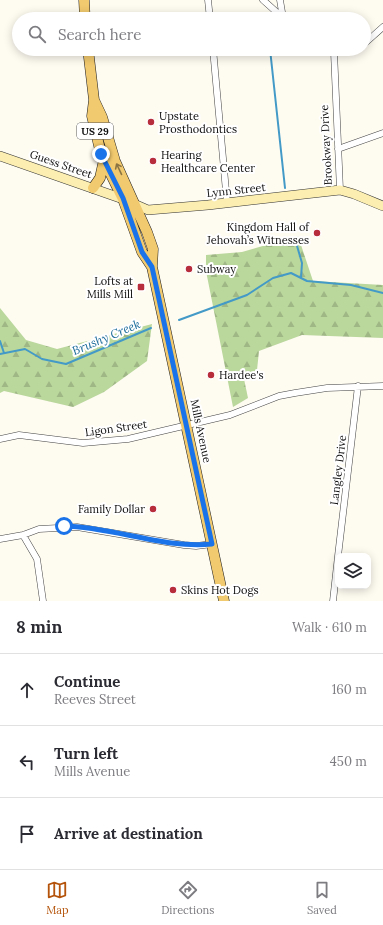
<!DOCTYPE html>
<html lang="en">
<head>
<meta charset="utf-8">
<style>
  :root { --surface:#fff; --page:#f2f2f3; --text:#2b2b33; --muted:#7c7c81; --line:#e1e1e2; --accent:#b45309 }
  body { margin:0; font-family:Lora,serif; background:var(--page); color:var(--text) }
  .controls { position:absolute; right:12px; bottom:12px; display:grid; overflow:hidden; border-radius:8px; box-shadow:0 2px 10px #0003 }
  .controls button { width:36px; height:36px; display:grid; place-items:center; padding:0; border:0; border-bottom:1px solid var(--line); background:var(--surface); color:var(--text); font:20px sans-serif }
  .stop { position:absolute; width:12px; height:12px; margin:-9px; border:3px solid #1a73e8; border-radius:50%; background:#fff }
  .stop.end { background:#1a73e8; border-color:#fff; box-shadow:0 1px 4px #0008 }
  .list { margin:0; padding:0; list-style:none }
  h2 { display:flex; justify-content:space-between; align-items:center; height:52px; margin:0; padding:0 16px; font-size:17px }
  h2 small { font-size:13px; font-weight:400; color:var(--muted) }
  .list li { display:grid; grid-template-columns:26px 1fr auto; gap:12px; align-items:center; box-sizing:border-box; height:72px; padding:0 16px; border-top:1px solid var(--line) }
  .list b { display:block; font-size:15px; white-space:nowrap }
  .list p { margin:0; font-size:13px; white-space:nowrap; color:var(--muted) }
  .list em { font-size:13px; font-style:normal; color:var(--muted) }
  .icon { flex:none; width:22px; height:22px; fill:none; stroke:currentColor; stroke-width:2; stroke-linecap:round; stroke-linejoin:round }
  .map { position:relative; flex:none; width:383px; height:601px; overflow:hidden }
  .search { position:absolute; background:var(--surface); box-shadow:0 2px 10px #0003; left:12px; right:12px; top:12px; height:44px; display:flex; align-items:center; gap:10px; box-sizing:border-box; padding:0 14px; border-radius:22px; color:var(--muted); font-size:15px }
  .sheet { height:268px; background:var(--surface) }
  nav { display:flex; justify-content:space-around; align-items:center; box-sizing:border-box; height:56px; border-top:1px solid var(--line); background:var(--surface); font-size:11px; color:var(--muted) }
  nav a { display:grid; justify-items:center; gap:2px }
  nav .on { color:var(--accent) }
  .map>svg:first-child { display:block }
  .forest { fill:url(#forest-firs) }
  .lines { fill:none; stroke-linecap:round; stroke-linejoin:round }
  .stream { stroke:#439ac7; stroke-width:2 }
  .street-casing { stroke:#424242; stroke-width:7 }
  .secondary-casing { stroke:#313131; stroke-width:10 }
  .primary-casing { stroke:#202020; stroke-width:11 }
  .street { stroke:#fff; stroke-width:6 }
  .secondary { stroke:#fbeeb0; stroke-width:9 }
  .primary { stroke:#f1c96e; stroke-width:10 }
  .oneway { stroke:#8b7543 }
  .route { stroke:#1a73e8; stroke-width:5 }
  .poi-dot { fill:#b82d3c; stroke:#fff; stroke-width:1.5 }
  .labels { text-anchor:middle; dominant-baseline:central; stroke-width:4; stroke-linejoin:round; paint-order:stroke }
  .shield { fill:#fff; stroke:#575757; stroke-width:1 }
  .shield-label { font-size:10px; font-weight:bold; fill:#0f0f0f }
  .poi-label { font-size:11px; fill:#0f0f0f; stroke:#fff; text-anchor:start }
  .street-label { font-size:11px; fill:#0f0f0f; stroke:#fff }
  .water-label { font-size:12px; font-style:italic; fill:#1d6c9b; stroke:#fff }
</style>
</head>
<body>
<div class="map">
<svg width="383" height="601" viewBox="0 0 383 601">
  <defs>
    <pattern id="forest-firs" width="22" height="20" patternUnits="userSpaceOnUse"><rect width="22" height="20" fill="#bad79c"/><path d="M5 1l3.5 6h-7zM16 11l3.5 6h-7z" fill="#9fb785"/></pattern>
  </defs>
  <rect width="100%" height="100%" fill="#fefbf1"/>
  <path class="forest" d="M298 236 313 281 383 285V338L302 335 259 351 257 370 244 379 248 398 233 407 206 271V255L242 252Z
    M0 308 26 340 57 349 152 324 147 361 104 392 73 407 4 391 0 393Z"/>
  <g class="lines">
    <path class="stream" d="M267 16V19
      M270 49 285 188
      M295 239 302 263 301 278
      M179 320 247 295 273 278 291 273 307 281 351 285 383 293
      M0 341 4 353
      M0 354 25 349 42 359 66 364 151 328"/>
    <g class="street-casing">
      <path id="street" d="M208 0 210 19
        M263 0 282 17
        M280 0 283 18
        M364 44 383 27
        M213 49 227 202
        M324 49 334 52 352 49
        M334 52 340 190
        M338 149 383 133
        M0 439 19 435 83 443 128 439 230 415 279 396 295 393 327 388 383 386
        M23 535 37 559 43 601
        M0 539 23 535 39 529 77 527 184 545 196 546 212 544
        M338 556 358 386
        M333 601 338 556"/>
    </g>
    <g class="secondary-casing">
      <path id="secondary" d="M0 156 123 199 148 210 208 205 340 190 354 194 383 206"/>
    </g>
    <g class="primary-casing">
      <path id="primary" d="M84 0 85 19
        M88 49 94 100 92 116 101 154 123 199 142 252 152 267
        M94 100 102 117 115 161 147 232 153 249 152 267 224 601
        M93 188 100 178 104 160"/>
    </g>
    <use href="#street" class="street"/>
    <use href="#secondary" class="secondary"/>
    <use href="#primary" class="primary"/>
  </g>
  <defs><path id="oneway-shaft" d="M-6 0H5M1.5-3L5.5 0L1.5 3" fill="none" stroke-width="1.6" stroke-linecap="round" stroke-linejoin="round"/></defs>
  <use class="oneway" href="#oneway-shaft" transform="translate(119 169) rotate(-115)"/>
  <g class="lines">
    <path class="route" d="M64 526C114 527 164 549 212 544L152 267 142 252 123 198 101 154"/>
  </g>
  <g class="poi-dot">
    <circle cx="151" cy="122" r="4"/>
    <circle cx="153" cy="161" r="4"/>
    <circle cx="317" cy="233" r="4"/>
    <circle cx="189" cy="269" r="4"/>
    <rect x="137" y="283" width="8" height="8" rx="2"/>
    <circle cx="211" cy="375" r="4"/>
    <circle cx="153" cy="509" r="4"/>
    <circle cx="173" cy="590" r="4"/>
  </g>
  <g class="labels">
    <rect class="shield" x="77" y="123" width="36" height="16" rx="3"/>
    <g class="shield-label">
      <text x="95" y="131">US 29</text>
    </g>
    <g class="poi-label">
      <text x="159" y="116">Upstate<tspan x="159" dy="13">Prosthodontics</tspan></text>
      <text x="161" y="155">Hearing<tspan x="161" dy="13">Healthcare Center</tspan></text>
      <text x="309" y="227" text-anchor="end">Kingdom Hall of<tspan x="309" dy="13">Jehovah’s Witnesses</tspan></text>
      <text x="197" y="269">Subway</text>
      <text x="133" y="281" text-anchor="end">Lofts at<tspan x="133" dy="13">Mills Mill</tspan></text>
      <text x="219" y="375">Hardee's</text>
      <text x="145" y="509" text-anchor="end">Family Dollar</text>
      <text x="181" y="590">Skins Hot Dogs</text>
    </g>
    <g class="street-label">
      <text transform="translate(326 145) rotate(-93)">Brookway Drive</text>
      <text transform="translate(61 164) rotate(19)">Guess Street</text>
      <text transform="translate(236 190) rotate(-6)">Lynn Street</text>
      <text transform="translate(116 428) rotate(-8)">Ligon Street</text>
      <text transform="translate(201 431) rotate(78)">Mills Avenue</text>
      <text transform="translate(338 470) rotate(-83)">Langley Drive</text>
    </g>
    <g class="water-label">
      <text transform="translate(106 337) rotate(-23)">Brushy Creek</text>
    </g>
  </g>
</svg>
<div class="controls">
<button><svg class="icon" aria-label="layers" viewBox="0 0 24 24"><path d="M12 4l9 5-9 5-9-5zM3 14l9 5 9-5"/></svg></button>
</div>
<div class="stop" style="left:64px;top:526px"></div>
<div class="stop end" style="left:101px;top:154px"></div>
<div class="search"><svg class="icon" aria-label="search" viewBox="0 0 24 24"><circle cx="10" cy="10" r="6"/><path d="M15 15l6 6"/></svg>Search here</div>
</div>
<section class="sheet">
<h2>8 min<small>Walk · 610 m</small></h2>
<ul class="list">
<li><svg class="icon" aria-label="ahead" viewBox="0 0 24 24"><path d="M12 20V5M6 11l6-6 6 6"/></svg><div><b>Continue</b><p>Reeves Street</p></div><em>160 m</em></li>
<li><svg class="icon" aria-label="left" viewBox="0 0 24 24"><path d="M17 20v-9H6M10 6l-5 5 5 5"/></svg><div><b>Turn left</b><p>Mills Avenue</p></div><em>450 m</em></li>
<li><svg class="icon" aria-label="arrive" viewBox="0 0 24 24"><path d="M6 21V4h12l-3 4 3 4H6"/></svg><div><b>Arrive at destination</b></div></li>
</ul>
</section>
<nav>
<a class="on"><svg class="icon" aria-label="map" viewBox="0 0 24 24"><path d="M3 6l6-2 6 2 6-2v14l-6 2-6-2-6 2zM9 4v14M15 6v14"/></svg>Map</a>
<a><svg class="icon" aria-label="directions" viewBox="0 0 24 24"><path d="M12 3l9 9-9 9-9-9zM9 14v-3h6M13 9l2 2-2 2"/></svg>Directions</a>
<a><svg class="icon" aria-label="saved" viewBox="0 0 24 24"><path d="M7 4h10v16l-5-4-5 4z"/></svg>Saved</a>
</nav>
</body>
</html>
